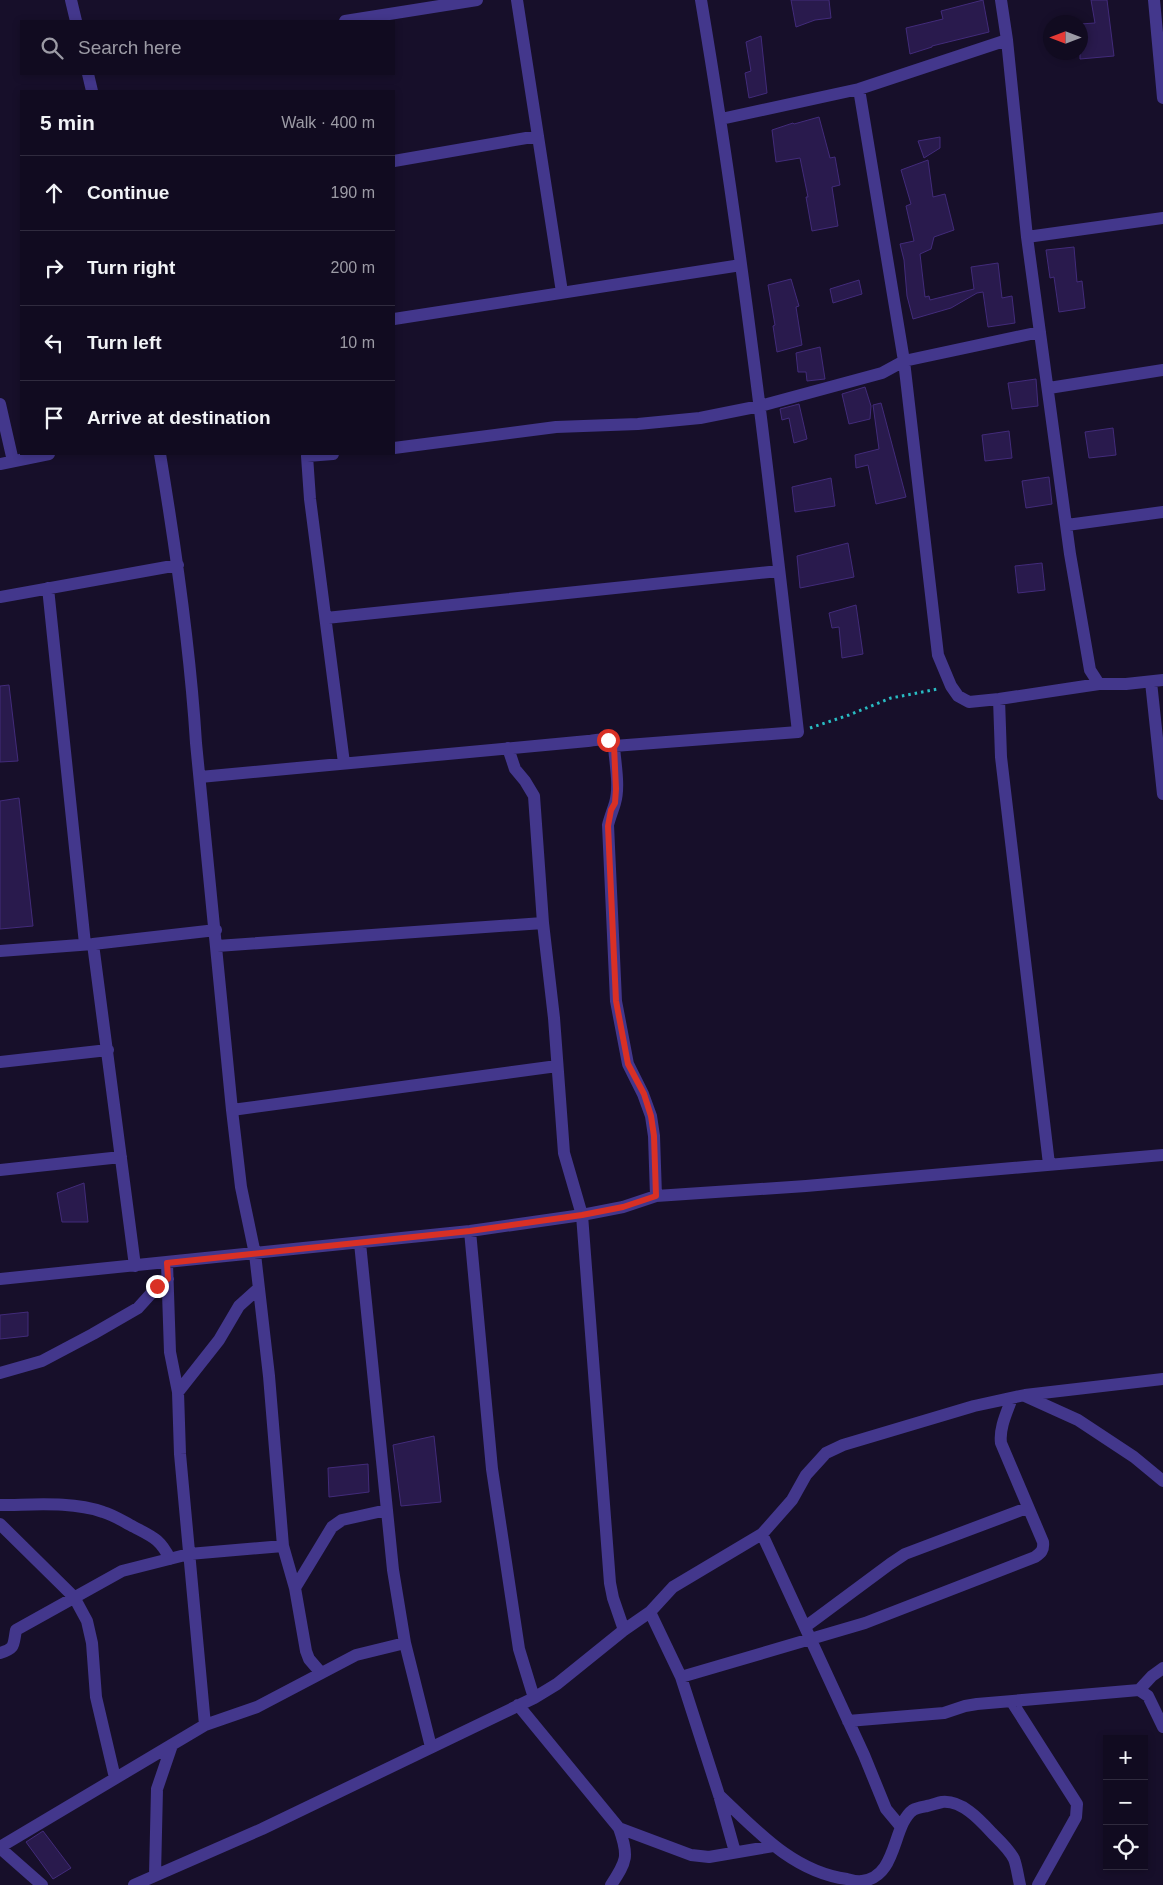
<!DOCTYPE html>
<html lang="en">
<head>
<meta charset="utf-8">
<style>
  :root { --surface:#110b20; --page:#1a1429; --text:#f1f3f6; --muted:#9c9ba5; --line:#302b3e }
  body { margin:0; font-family:Arial,sans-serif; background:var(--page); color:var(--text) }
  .controls { position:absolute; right:15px; bottom:15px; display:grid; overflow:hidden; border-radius:0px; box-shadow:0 2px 8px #0003 }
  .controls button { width:45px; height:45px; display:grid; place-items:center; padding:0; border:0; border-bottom:1px solid var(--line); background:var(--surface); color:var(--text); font:25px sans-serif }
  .compass { position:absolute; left:1043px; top:15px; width:45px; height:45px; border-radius:50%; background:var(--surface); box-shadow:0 2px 8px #0003; rotate:270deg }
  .stop { position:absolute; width:15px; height:15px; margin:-11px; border:4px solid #d93025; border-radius:50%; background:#fff }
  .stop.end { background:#d93025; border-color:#fff; box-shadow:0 1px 5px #0008 }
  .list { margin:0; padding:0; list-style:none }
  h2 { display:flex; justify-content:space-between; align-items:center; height:65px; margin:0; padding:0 20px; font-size:21px }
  h2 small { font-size:16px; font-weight:400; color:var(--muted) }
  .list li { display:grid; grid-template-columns:32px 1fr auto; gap:15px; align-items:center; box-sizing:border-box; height:75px; padding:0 20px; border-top:1px solid var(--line) }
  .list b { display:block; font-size:19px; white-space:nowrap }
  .list em { font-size:16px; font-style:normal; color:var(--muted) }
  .icon { flex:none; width:28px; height:28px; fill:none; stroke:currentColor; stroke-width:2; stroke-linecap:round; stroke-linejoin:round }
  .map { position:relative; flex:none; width:1163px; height:1885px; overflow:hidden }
  .search { position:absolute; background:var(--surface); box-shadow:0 2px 8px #0003; left:20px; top:20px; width:375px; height:55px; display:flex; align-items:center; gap:12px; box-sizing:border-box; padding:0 18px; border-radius:0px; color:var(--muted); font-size:19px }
  .panel { position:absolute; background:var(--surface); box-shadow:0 2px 8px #0003; left:20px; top:90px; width:375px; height:365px; border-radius:0px }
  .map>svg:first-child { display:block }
  .building { fill:#291a4d; stroke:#422b7a }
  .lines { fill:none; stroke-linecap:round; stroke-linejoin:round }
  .path { stroke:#29bcc3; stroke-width:3; stroke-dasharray:2.5 4; stroke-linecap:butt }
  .minor { stroke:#43378c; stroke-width:12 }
  .route { stroke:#d93025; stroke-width:6 }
</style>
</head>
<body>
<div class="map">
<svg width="1163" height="1885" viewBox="0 0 1163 1885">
  <rect width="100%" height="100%" fill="#170f2a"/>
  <path class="building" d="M791 0H829L831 18 815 20 796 27Z
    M983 0 989 32 932 46V47L910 54 906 28 943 19 941 11Z
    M1091 0H1107L1114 56 1080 59V24L1095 23Z
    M761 36 767 93 749 98 745 73 751 71 746 42Z
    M819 117 830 158 835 157 840 185 832 187 838 226 812 231 806 197H808L800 158 776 162 772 130 793 123 794 124Z
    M940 137V148L924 158 918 141Z
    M928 160 933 197 945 194 954 230 934 237 931 249 920 254 925 297 929 296 930 300 974 289 971 267 998 263 1002 298 1012 296 1015 323 988 327 983 292 977 293 951 308 913 319 907 296 904 260 900 244 914 241 906 206 911 204 901 170Z
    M1074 247 1077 282 1082 281 1085 308 1059 312 1054 277 1050 278 1046 250Z
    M791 279 799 306 796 307 802 345 777 352 773 326 775 325 768 285Z
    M859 280 862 294 833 303 830 289Z
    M820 347 825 379 807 381 806 372H798L796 353Z
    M1036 379 1038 406 1012 409 1008 383Z
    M865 387 871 406 870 419 849 424 842 394Z
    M881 403 906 497 876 504 868 465 856 468 855 455 879 449 873 405Z
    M799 404 807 439 794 443 789 418 782 420 780 409Z
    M1113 428 1116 455 1089 458 1085 432Z
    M1009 431 1012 458 985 461 982 435Z
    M1049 477 1052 504 1026 508 1022 481Z
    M831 478 835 506 795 512 792 487Z
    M848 543 854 577 800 588 797 556Z
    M1042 563 1045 590 1018 593 1015 566Z
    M856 605 863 654 842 658 839 627 832 628 829 613Z
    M9 685 18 761 0 762V686Z
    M19 798 33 926 0 929V801Z
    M84 1183 88 1222H62L57 1193Z
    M28 1312V1336L0 1339V1315Z
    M434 1436 441 1502 401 1506 393 1445Z
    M368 1464 369 1492 329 1497 328 1468Z
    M43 1831 71 1868 53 1879 26 1842Z"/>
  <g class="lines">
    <path class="path" d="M810 728 849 715 891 698 938 689"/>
    <path class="minor" d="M71 0 76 21
      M517 0 562 292
      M1001 0 1007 40 1027 237 1070 554 1090 670 1099 684
      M1154 0 1163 98
      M345 21 477 0
      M88 74 92 91
      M859 89 904 361 938 655 951 686 958 696 969 702 999 699 1099 684H1126L1163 680
      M721 119 859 89 1007 40
      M394 161 538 136
      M1027 237 1163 218
      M394 319 741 265
      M1049 388 1163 370
      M0 404 13 461
      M394 448 556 427 638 424 700 418 760 406 882 373 904 361 1040 332
      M160 454C176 550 190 646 196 743L232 1110 241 1187 255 1254 269 1376 283 1546 295 1588 306 1651 309 1659 321 1673
      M333 454 307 456 310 499 344 763
      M0 464 49 454
      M1067 525 1163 512
      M48 588 85 944
      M0 597 178 565
      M326 618 779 571
      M1151 682 1163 794
      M999 699 1001 757 1049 1164
      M614 746 798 732C770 487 742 243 701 0
      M508 748 515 769 525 781 534 796 543 923 554 1018 564 1153 582 1215 610 1583 613 1598 624 1630
      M200 777 588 741C597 740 609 736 614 746 615 763 620 786 615 803 613 810 610 817 608 825L616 1001 628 1064 643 1094 651 1116 654 1136 656 1196
      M93 944 135 1266
      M217 946 543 923
      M0 951 93 944 216 930
      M0 1062 108 1050
      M232 1110 557 1066
      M0 1170 121 1157
      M470 1231 492 1469 519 1649 534 1698
      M360 1243 393 1570 405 1643 431 1747
      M167 1263 170 1352 178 1392 180 1454 205 1725
      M0 1279 470 1231 582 1215 623 1207 656 1196 806 1186 1163 1155
      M0 1373 42 1361 93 1334 138 1308 157 1287 168 1279
      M178 1392 219 1340 239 1306 259 1288
      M1025 1396 1078 1420 1134 1457 1163 1481
      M0 1505C33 1505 71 1501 103 1512 114 1515 124 1522 134 1527 153 1537 160 1539 170 1559
      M0 1524 74 1597 87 1621 92 1643 96 1697 115 1778
      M762 1534 864 1755 886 1809 901 1827
      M295 1588 332 1527 342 1520 387 1510
      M650 1612 681 1677 719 1795 735 1852
      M805 1627 890 1564 905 1554 1027 1508
      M0 1653C16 1648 13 1645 16 1630L122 1571 189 1554 283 1546
      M681 1677 865 1623 1035 1557C1041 1553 1044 1550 1043 1542L1001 1443C999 1428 1007 1412 1012 1398
      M1139 1690 1152 1676 1163 1668
      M1012 1702 1077 1804 1076 1817 1038 1885
      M518 1705 619 1828C629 1856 627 1861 611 1885
      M848 1721 944 1713 965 1706 977 1704 1139 1690 1148 1696 1163 1727
      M719 1795C756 1830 793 1872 847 1879 851 1880 857 1882 862 1881 898 1877 892 1825 913 1810 916 1808 922 1807 927 1806 932 1805 937 1803 942 1802 962 1800 980 1820 992 1833 1000 1841 1009 1849 1014 1859 1017 1867 1018 1877 1020 1885
      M619 1828 691 1855 709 1857 773 1846
      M0 1847 205 1725 257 1707 356 1655 405 1643
      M0 1848 42 1885
      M155 1875 157 1789 172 1745
      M134 1885 262 1829 534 1698 557 1684 624 1630 650 1612 673 1587 762 1534 792 1500 806 1475 826 1453 843 1445 974 1406 1025 1395 1163 1379"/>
  </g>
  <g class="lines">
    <path class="route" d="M157 1286 168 1279 167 1263 470 1231 582 1215 623 1207 656 1196 654 1136 651 1116 644 1094 628 1064 616 1001 608 826 611 810 615 803 616 789 614 746 608 740"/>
  </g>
</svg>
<div class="controls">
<button>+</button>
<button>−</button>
<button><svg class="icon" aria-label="locate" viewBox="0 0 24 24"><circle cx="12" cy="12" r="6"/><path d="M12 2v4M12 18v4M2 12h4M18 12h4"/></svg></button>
</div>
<svg class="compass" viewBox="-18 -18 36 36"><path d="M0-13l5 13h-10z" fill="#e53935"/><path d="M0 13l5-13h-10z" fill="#9c9ba5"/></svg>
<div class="stop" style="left:608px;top:740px"></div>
<div class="stop end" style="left:157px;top:1286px"></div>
<div class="search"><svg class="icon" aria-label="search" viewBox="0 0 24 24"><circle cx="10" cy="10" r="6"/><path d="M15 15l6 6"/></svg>Search here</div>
<section class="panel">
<h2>5 min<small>Walk · 400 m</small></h2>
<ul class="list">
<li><svg class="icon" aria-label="ahead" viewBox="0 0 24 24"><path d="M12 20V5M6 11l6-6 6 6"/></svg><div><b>Continue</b></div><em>190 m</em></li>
<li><svg class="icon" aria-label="right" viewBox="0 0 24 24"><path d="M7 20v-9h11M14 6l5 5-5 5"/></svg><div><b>Turn right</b></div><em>200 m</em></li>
<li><svg class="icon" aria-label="left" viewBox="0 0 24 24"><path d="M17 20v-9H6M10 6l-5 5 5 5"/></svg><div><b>Turn left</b></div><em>10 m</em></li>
<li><svg class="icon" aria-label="arrive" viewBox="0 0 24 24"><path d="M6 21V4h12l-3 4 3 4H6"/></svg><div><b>Arrive at destination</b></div></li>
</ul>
</section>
</div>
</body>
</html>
